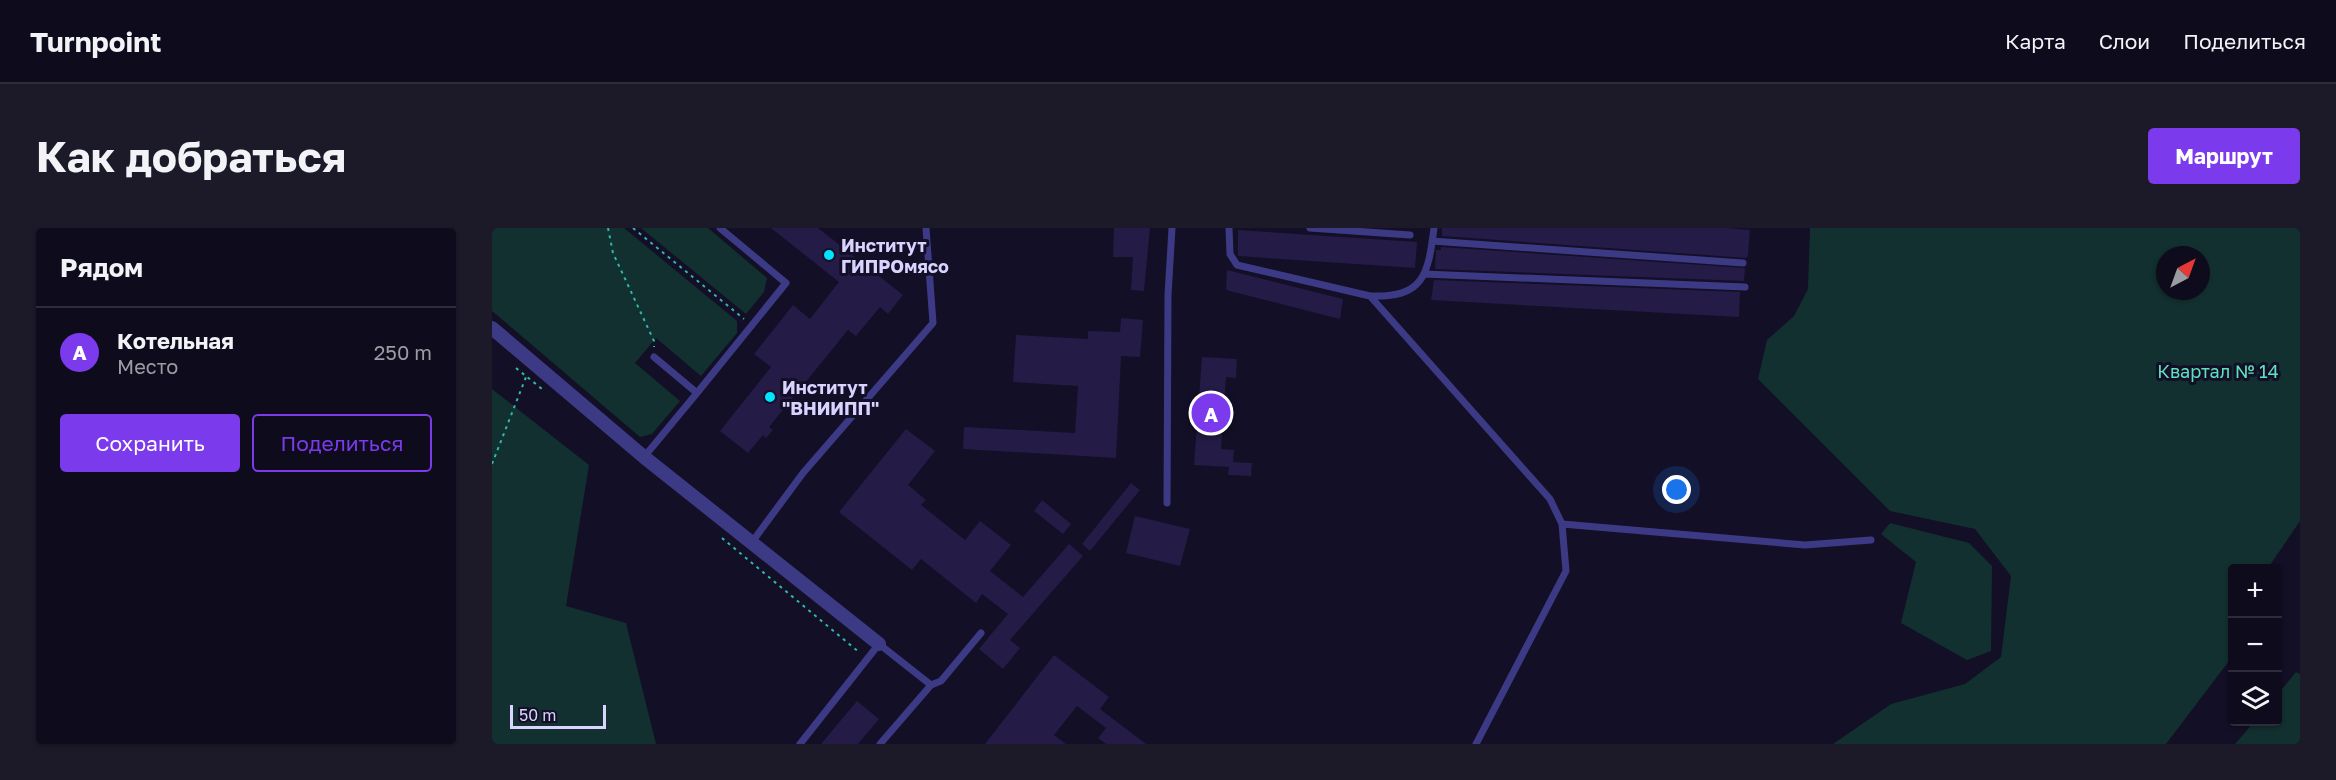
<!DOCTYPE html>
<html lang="ru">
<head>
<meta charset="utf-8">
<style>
  :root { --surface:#0e0b1c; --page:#1c1929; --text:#f1f3f6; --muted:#9b9ba3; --line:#2e2b3b; --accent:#7c3aed }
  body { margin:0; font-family:"Golos Text",sans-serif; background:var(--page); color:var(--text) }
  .controls { position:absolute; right:18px; bottom:18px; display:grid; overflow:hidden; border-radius:6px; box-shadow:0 2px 4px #0004 }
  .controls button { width:54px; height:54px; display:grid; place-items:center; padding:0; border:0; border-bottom:2px solid var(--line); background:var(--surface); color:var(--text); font:30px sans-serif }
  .compass { position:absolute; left:1664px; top:18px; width:54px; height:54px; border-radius:50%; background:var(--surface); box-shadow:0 2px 4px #0004; rotate:41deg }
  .scale { position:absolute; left:18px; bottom:15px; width:96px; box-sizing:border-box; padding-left:6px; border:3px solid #d9d4ff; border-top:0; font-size:16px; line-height:21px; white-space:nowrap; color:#d9d4ff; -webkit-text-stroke:4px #130f26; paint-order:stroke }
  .you { position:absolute; left:1185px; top:262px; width:21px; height:21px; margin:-15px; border:4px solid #fff; border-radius:50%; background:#1a73e8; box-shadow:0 0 0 9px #1a73e833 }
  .badge { display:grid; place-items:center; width:39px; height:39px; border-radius:50%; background:var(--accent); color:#fff; font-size:20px; font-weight:700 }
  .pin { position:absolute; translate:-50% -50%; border:3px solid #fff; box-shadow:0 2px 6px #0006 }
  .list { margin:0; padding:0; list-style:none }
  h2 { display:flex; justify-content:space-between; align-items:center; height:78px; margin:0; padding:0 24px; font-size:26px }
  h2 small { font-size:20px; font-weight:400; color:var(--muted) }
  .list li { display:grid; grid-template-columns:39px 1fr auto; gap:18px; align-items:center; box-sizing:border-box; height:90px; padding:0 24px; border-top:2px solid var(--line) }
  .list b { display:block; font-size:22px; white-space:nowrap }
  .list p { margin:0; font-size:20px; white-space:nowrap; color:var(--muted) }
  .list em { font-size:20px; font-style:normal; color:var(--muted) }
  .actions { display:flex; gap:12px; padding:18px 24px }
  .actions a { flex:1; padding:14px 0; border:2px solid var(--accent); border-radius:6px; text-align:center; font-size:21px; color:var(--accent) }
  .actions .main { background:var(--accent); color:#fff }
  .icon { flex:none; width:33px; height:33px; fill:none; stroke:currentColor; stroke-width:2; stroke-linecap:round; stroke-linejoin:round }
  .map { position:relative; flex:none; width:1808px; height:516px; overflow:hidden; border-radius:6px }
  header { display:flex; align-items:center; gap:36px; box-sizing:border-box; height:84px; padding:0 30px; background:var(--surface); border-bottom:2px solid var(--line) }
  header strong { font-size:28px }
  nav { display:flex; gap:33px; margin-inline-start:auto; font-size:21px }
  .intro { display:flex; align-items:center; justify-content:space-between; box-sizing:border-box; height:144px; padding:0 36px }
  h1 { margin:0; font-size:42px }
  .button { padding:15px 27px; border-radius:6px; background:var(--accent); color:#fff; font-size:21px; font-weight:700 }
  main { display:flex; gap:36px; padding:0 36px }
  aside { flex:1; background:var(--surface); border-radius:6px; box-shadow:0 2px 4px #0004 }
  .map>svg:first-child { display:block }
  .green { fill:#12302f; fill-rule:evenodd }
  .building { fill:#241b47 }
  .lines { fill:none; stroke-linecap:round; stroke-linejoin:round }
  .path { stroke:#2fb8b0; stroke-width:2; stroke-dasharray:3 4.5; stroke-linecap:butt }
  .lane { stroke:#3d3a85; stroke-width:7 }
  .street { stroke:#3d3a85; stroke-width:14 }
  .poi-dot { fill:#00e5ff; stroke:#130f26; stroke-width:2 }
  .labels { text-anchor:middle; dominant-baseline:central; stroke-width:6; stroke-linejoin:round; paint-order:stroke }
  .poi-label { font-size:18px; font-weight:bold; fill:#d9d4ff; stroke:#130f26; text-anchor:start }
  .park-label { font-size:18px; fill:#5fe0c0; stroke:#130f26 }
</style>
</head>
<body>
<header>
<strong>Turnpoint</strong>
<nav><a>Карта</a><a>Слои</a><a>Поделиться</a></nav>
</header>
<div class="intro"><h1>Как добраться</h1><a class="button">Маршрут</a></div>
<main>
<aside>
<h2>Рядом<small></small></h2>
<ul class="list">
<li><span class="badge">A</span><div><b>Котельная</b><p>Место</p></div><em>250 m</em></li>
</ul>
<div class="actions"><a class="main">Сохранить</a><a>Поделиться</a></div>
</aside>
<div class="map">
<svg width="1808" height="516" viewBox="0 0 1808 516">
  <rect width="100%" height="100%" fill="#130f26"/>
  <path class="green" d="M0 0H132L245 93V105L209 148 164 110 143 135 188 173 160 206 148 209 0 83Z
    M149 0H216L275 50 272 64 254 86Z
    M1318 0H1808V293L1776 340H1740V429L1674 516H1341L1399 476 1473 456 1509 429 1519 348 1483 301 1398 283 1266 151 1275 112 1302 88 1316 61ZM1673 27H1709V63H1673Z
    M0 161 97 237 74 378 134 395 164 516H0Z
    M1398 295 1477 315 1500 338 1499 423 1475 432 1409 395 1424 334 1389 306Z
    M1804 444 1808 446V516H1743L1762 494H1786V466Z"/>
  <path class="building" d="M279 0H326L411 67 396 86 388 79 364 108 356 102 277 199 281 202 274 210 271 207 256 225 228 203 279 139 262 126 301 77 318 91 347 54Z
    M622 0H658L652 63 639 62 641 29H621Z
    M950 0H1234L1258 2 1256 28 1254 30 950 8Z
    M746 2 925 14 923 40 746 28Z
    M949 19 1253 40 1252 53 943 41 944 22H949Z
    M735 42 851 71 848 91 734 62Z
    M942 52 1248 64 1247 89 939 72Z
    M629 90 651 92 648 129 629 128 624 230 471 221 472 199 583 205 586 158 521 154 524 107 596 111V103L628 104Z
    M710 129 745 131 744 150 734 149 729 221 742 222 741 234 760 235 759 248 736 247 737 239 702 237Z
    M414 201 443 223 416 257 434 272 429 277 473 312 488 293 519 317 498 343 531 369 577 316 591 328 518 412 528 420 511 441 487 421 516 386 490 366 484 375 429 331 420 342 347 284Z
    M639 255 648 262 598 323 590 316Z
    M550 272 579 296 571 306 542 283Z
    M643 288 698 301 688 338 634 325Z
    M562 427 617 469 608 481 654 516H614L606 510 614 500 585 478 562 507 574 516H493Z
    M365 473 387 491 366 516H329Z"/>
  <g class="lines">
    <path class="path" d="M116 0 121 25 162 113V119
      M141 0 252 91
      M24 140 50 161
      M0 236 34 149
      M230 310 368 425"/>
    <path class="lane" d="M737 0 738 26 745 37 878 68 1058 271 1070 296 1074 343 984 516
      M818 0 918 7
      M940 13 1251 35
      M932 46 1253 59
      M878 68C932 70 936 47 942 0
      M205 165 294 55 228 0
      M152 229 205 165 162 129
      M675 275 676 67 680 0
      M1070 296 1313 317 1379 312
      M260 314 311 245 441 95 434 0
      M439 457 449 453 489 405
      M308 516 387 416 439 457 388 516"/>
    <path class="street" d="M0 100 152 229 387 416"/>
  </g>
  <g class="poi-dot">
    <circle cx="337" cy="27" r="6"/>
    <circle cx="278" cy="169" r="6"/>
  </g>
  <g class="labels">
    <g class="poi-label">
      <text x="349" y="17">Институт<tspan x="349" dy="21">ГИПРОмясо</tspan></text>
      <text x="290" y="159">Институт<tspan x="290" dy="21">"ВНИИПП"</tspan></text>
    </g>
    <g class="park-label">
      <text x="1726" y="143">Квартал № 14</text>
    </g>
  </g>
</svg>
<div class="controls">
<button>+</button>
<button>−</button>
<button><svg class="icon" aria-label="layers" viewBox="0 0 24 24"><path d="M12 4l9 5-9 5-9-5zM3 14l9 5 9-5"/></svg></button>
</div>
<svg class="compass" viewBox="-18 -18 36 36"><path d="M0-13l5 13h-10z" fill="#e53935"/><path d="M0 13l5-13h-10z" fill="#9b9ba3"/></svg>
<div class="scale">50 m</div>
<div class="you"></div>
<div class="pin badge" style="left:719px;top:185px">A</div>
</div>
</main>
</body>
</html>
